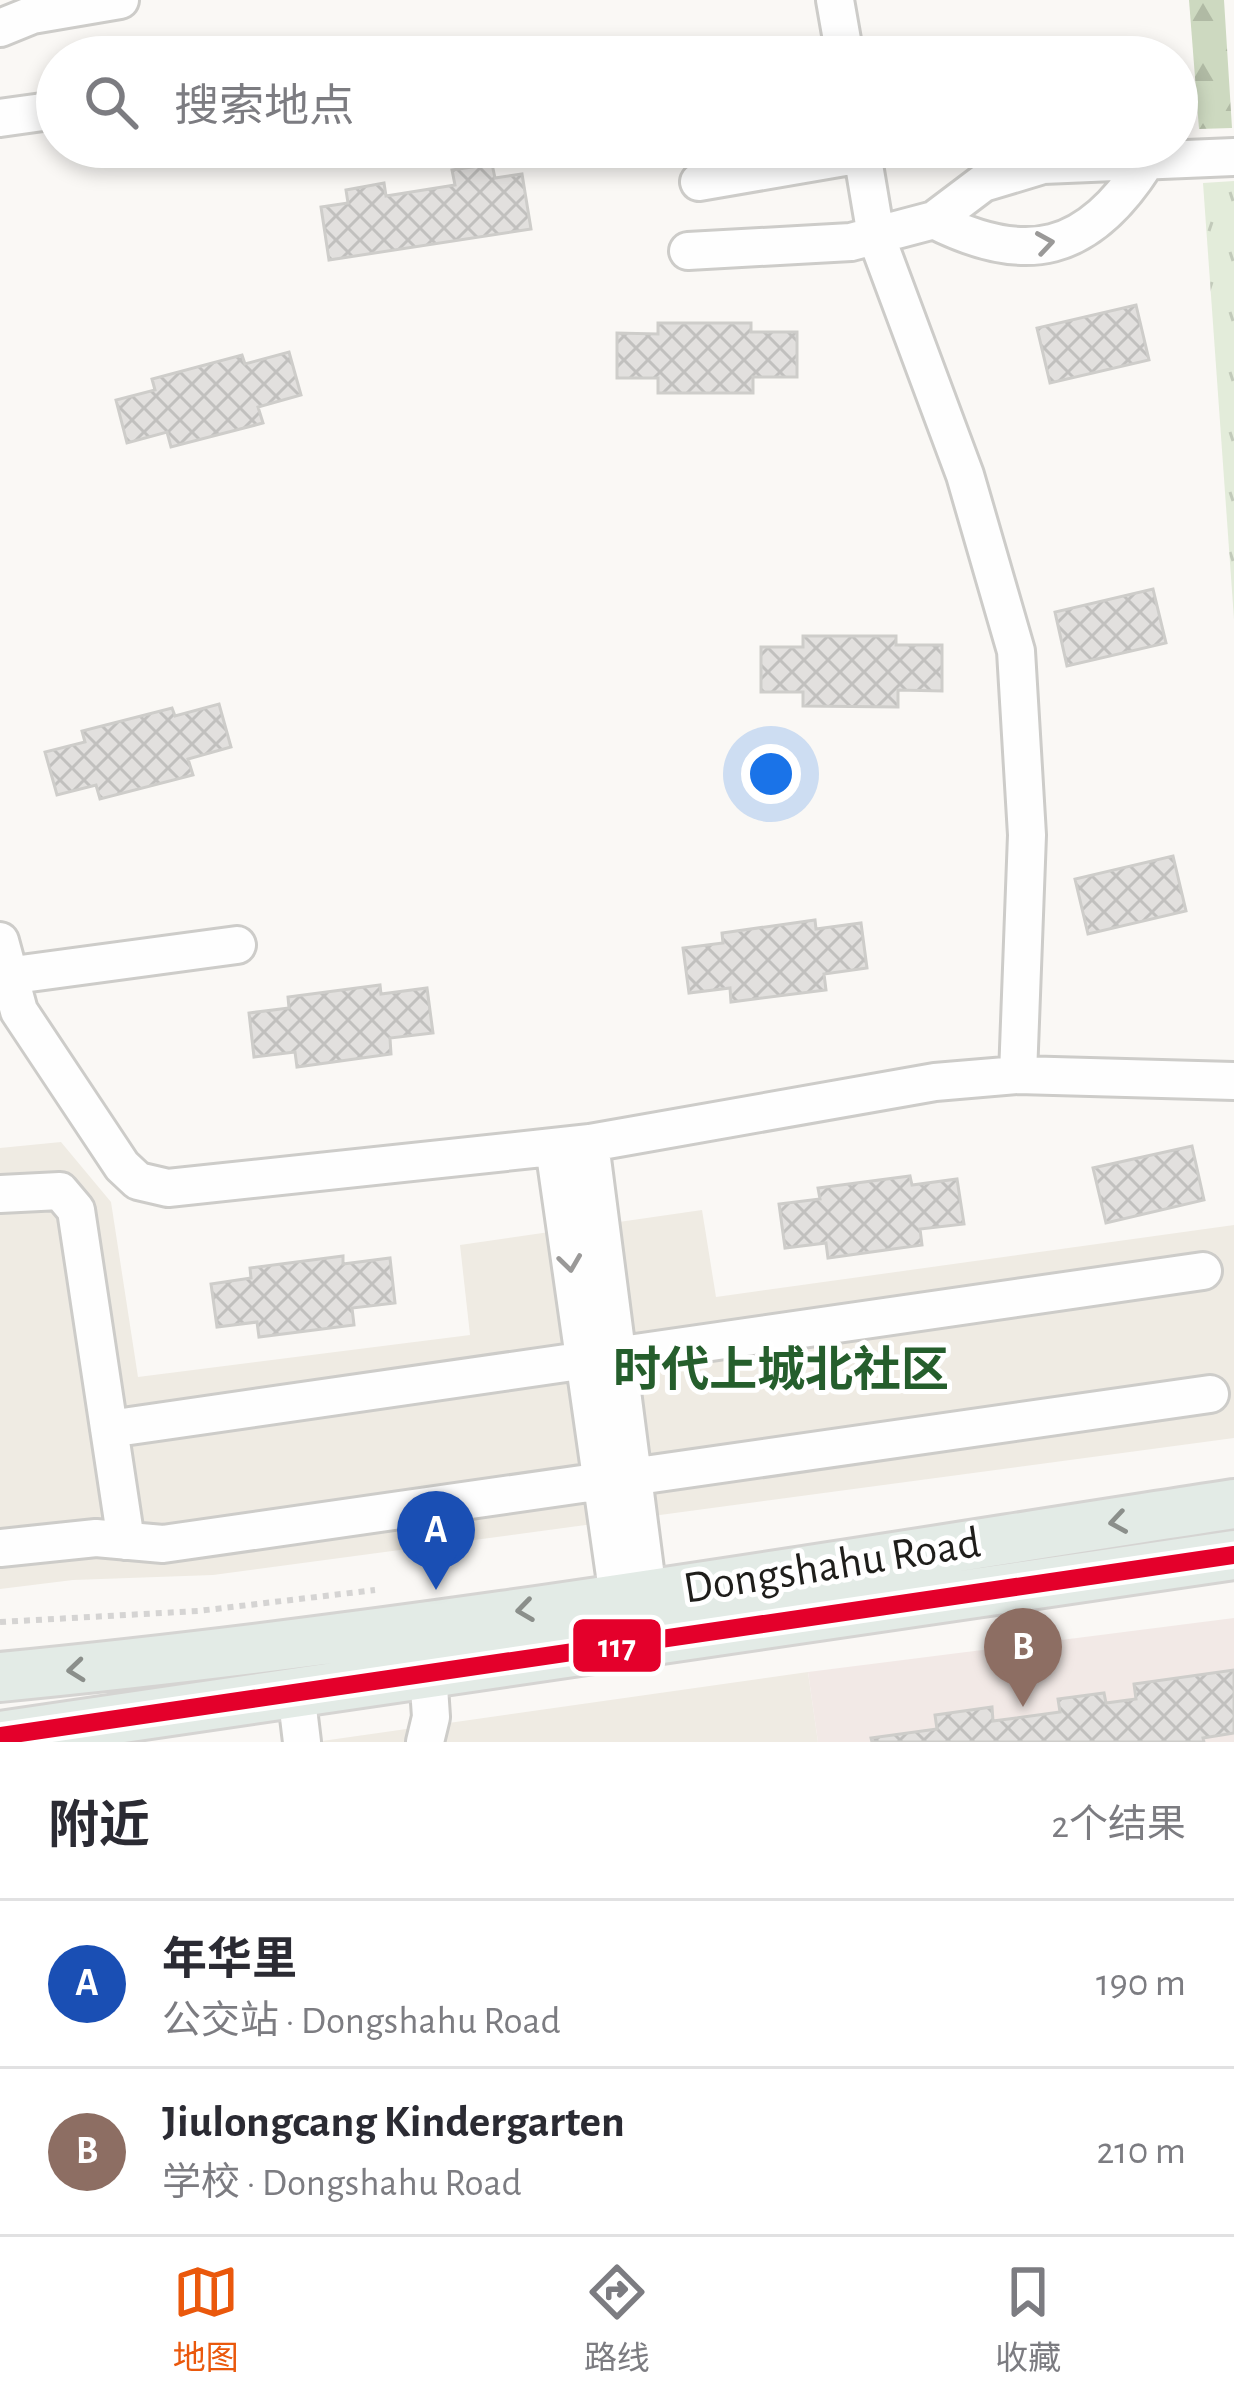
<!DOCTYPE html>
<html lang="zh">
<head>
<meta charset="utf-8">
<style>
  :root { --surface:#fff; --page:#f7f7f7; --text:#2b2b33; --muted:#7c7c81; --line:#e1e1e2; --accent:#ea580c }
  body { margin:0; font-family:"Alegreya Sans","Noto Sans SC",sans-serif; background:var(--page); color:var(--text) }
  .you { position:absolute; left:771px; top:774px; width:42px; height:42px; margin:-30px; border:9px solid #fff; border-radius:50%; background:#1a73e8; box-shadow:0 0 0 18px #1a73e833 }
  .badge { display:grid; place-items:center; width:78px; height:78px; border-radius:50%; background:var(--accent); color:#fff; font-size:39px; font-weight:700 }
  .pin { position:absolute; translate:-50% -99px; filter:drop-shadow(0 3px 6px #0008) }
  .pin::after { content:''; position:absolute; top:63px; width:42px; height:36px; background:inherit; clip-path:polygon(0 0,100% 0,50% 100%) }
  .list { margin:0; padding:0; list-style:none }
  h2 { display:flex; justify-content:space-between; align-items:center; height:156px; margin:0; padding:0 48px; font-size:51px }
  h2 small { font-size:39px; font-weight:400; color:var(--muted) }
  .list li { display:grid; grid-template-columns:78px 1fr auto; gap:36px; align-items:center; box-sizing:border-box; height:168px; padding:0 48px; border-top:3px solid var(--line) }
  .list b { display:block; font-size:45px; white-space:nowrap }
  .list p { margin:0; font-size:39px; white-space:nowrap; color:var(--muted) }
  .list em { font-size:39px; font-style:normal; color:var(--muted) }
  .icon { flex:none; width:66px; height:66px; fill:none; stroke:currentColor; stroke-width:2; stroke-linecap:round; stroke-linejoin:round }
  .map { position:relative; flex:none; width:1234px; height:1742px; overflow:hidden }
  .search { position:absolute; background:var(--surface); box-shadow:0 6px 18px #0003; left:36px; right:36px; top:36px; height:132px; display:flex; align-items:center; gap:30px; box-sizing:border-box; padding:0 42px; border-radius:66px; color:var(--muted); font-size:45px }
  .sheet { height:492px; background:var(--surface) }
  nav { display:flex; justify-content:space-around; align-items:center; box-sizing:border-box; height:168px; border-top:3px solid var(--line); background:var(--surface); font-size:33px; color:var(--muted) }
  nav a { display:grid; justify-items:center; gap:6px }
  nav .on { color:var(--accent) }
  .map>svg:first-child { display:block }
  .built { fill:#efebe3 }
  .education { fill:#f2e9e6 }
  .grass { fill:url(#grass-tufts) }
  .forest { fill:url(#forest-firs) }
  .building { fill:url(#building-cross-hatch); stroke:#cecdca; stroke-width:3 }
  .lines { fill:none; stroke-linecap:round; stroke-linejoin:round }
  .minor-casing { stroke:#cdccc9; stroke-width:42 }
  .major-casing { stroke:#d5d4d2; stroke-width:54 }
  .path { stroke:#d5d4d3; stroke-width:6; stroke-dasharray:6 6; stroke-linecap:butt }
  .minor { stroke:#fefefe; stroke-width:36 }
  .major { stroke:#e3ebe6; stroke-width:48 }
  .bus-1-casing { stroke:#fff; stroke-width:27 }
  .bus-1 { stroke:#e4002b; stroke-width:18 }
  .oneway { stroke:#9a9998 }
  .oneway2 { stroke:#8b8f8b }
  .labels { text-anchor:middle; dominant-baseline:central; stroke-width:10; stroke-linejoin:round; paint-order:stroke }
  .street-label { font-size:45px; fill:#1f1e1b; stroke:#fff }
  .neighbourhood-label { font-size:48px; font-weight:bold; fill:#255e2c; stroke:#fff }
  .line-badge { stroke:#fff; stroke-width:4.5 }
  .badge-label { font-size:33px; text-anchor:middle; font-weight:bold; fill:#fff }
</style>
</head>
<body>
<div class="map">
<svg width="1234" height="1742" viewBox="0 0 1234 1742">
  <defs>
    <pattern id="grass-tufts" width="24" height="20" patternUnits="userSpaceOnUse" patternTransform="scale(3)"><rect width="24" height="20" fill="#e3ecda"/><path d="M3 7l-1-3M5 7V3M7 7l1-3M15 17l-1-3M17 17v-4M19 17l1-3" fill="none" stroke="#c2caba"/></pattern>
    <pattern id="forest-firs" width="22" height="20" patternUnits="userSpaceOnUse" patternTransform="scale(3)"><rect width="22" height="20" fill="#cdd9c0"/><path d="M5 1l3.5 6h-7zM16 11l3.5 6h-7z" fill="#b0baa4"/></pattern>
    <pattern id="building-cross-hatch" width="8" height="8" patternUnits="userSpaceOnUse" patternTransform="scale(3)"><rect width="8" height="8" fill="#e2e0de"/><path d="M0 0l8 8M0 8l8-8" fill="none" stroke="#c1c0be"/></pattern>
  </defs>
  <rect width="100%" height="100%" fill="#faf8f5"/>
  <path class="built" d="M61 1142 111 1202 138 1377 470 1335 460 1245 702 1210 716 1297 1234 1225V1438L213 1575 73 1580 0 1589V1148Z
    M808 1672 818 1742H315Z"/>
  <path class="education" d="M1234 1618V1742H818L808 1672Z"/>
  <path class="grass" d="M1234 181V619L1203 183Z"/>
  <path class="forest" d="M1189 0H1224L1232 128 1199 129Z"/>
  <path class="building" d="M492 164 495 178 522 174 531 229 329 260 321 207 348 203 346 190 384 183 386 196 455 185 452 170Z
    M1136 305 1149 360 1050 383 1037 328Z
    M658 323H751V332H797V377H753V393H658V378H617V333L658 334Z
    M289 352 301 395 258 407 263 423 171 447 167 432 127 443 116 400 155 390 152 379 242 355 245 364Z
    M1153 589 1166 643 1067 666 1055 612Z
    M803 636H896V645H942V691L898 690V707L803 706V692H761V647H803Z
    M219 704 231 747 188 759 193 775 100 799 96 785 57 795 45 752 85 742 82 731 172 708 175 716Z
    M1173 856 1186 911 1088 934 1075 879Z
    M815 920 816 929 861 923 867 968 824 974 826 990 731 1002 730 988 689 993 683 948 723 943 722 933Z
    M380 985 381 994 427 988 433 1033 390 1038 391 1054 297 1067 295 1052 254 1057 249 1013 289 1008 288 997Z
    M1192 1146 1204 1200 1106 1223 1093 1168Z
    M910 1176 912 1185 957 1179 964 1224 920 1229 922 1245 828 1258 826 1243 785 1248 779 1204 820 1199 818 1188Z
    M343 1256V1264L390 1258 395 1303 352 1308 354 1325 259 1337 257 1322 217 1327 211 1284 251 1278 250 1268Z
    M1234 1670V1733L1203 1738 1204 1742H872L871 1738 937 1729 935 1715 992 1707 993 1721 1060 1712 1058 1699 1104 1693 1106 1703 1136 1699 1134 1684Z"/>
  <g class="lines">
    <g class="minor-casing">
      <path id="minor" d="M835 0 845 57
        M0 28 32 15 120 0
        M0 118 57 110
        M861 147 876 236 965 475 1016 651 1027 835 1018 1075
        M699 182 862 154
        M934 220C1027 267 1088 252 1144 165
        M688 251 851 242 934 220 983 183 1043 165 1234 157
        M0 941 19 1011 122 1166 138 1181 168 1188 590 1143 935 1082 1018 1075 1234 1081
        M0 977 237 945
        M590 1143 648 1593
        M554 1147 618 1597
        M0 1194 60 1191 76 1210 126 1541
        M109 1429 1203 1271
        M0 1548 96 1538 163 1544 1210 1394
        M296 1692 302 1742
        M425 1742 431 1717 428 1672"/>
    </g>
    <g class="major-casing">
      <path id="major" d="M0 1677C413 1637 824 1567 1234 1504
        M0 1736 1234 1555"/>
    </g>
    <path class="path" d="M0 1622 198 1611 375 1590"/>
    <use href="#minor" class="minor"/>
    <use href="#major" class="major"/>
    <g class="bus-1-casing">
      <path id="bus-1" d="M0 1736 1234 1555"/>
    </g>
    <use href="#bus-1" class="bus-1"/>
  </g>
  <defs><path id="oneway-chevron" d="M-2-3.5L2.5 0L-2 3.5" fill="none" stroke-width="1.6" stroke-linecap="round" stroke-linejoin="round" transform="scale(3)"/></defs>
  <g class="oneway">
    <use href="#oneway-chevron" transform="translate(1045 243) rotate(-9)"/>
    <use href="#oneway-chevron" transform="translate(570 1263) rotate(82)"/>
  </g>
  <g class="oneway2">
    <use href="#oneway-chevron" transform="translate(1118 1522) rotate(171)"/>
    <use href="#oneway-chevron" transform="translate(525 1610) rotate(172)"/>
    <use href="#oneway-chevron" transform="translate(76 1670) rotate(174)"/>
  </g>
  <g class="labels">
    <g class="street-label">
      <text transform="translate(832 1566) rotate(-9)">Dongshahu Road</text>
    </g>
    <g class="neighbourhood-label">
      <text x="781" y="1372">时代上城北社区</text>
    </g>
  </g>
  <rect class="line-badge" x="571" y="1617" width="92" height="57" rx="12" fill="#e4002b"/>
  <g class="badge-label">
    <text x="617" y="1657">117</text>
  </g>
</svg>
<div class="you"></div>
<div class="pin badge" style="left:436px;top:1590px;background:#1a4fb4">A</div>
<div class="pin badge" style="left:1023px;top:1707px;background:#8d6e63">B</div>
<div class="search"><svg class="icon" aria-label="search" viewBox="0 0 24 24"><circle cx="10" cy="10" r="6"/><path d="M15 15l6 6"/></svg>搜索地点</div>
</div>
<section class="sheet">
<h2>附近<small>2个结果</small></h2>
<ul class="list">
<li><span class="badge" style="background:#1a4fb4">A</span><div><b>年华里</b><p>公交站 · Dongshahu Road</p></div><em>190 m</em></li>
<li><span class="badge" style="background:#8d6e63">B</span><div><b>Jiulongcang Kindergarten</b><p>学校 · Dongshahu Road</p></div><em>210 m</em></li>
</ul>
</section>
<nav>
<a class="on"><svg class="icon" aria-label="map" viewBox="0 0 24 24"><path d="M3 6l6-2 6 2 6-2v14l-6 2-6-2-6 2zM9 4v14M15 6v14"/></svg>地图</a>
<a><svg class="icon" aria-label="directions" viewBox="0 0 24 24"><path d="M12 3l9 9-9 9-9-9zM9 14v-3h6M13 9l2 2-2 2"/></svg>路线</a>
<a><svg class="icon" aria-label="saved" viewBox="0 0 24 24"><path d="M7 4h10v16l-5-4-5 4z"/></svg>收藏</a>
</nav>
</body>
</html>
